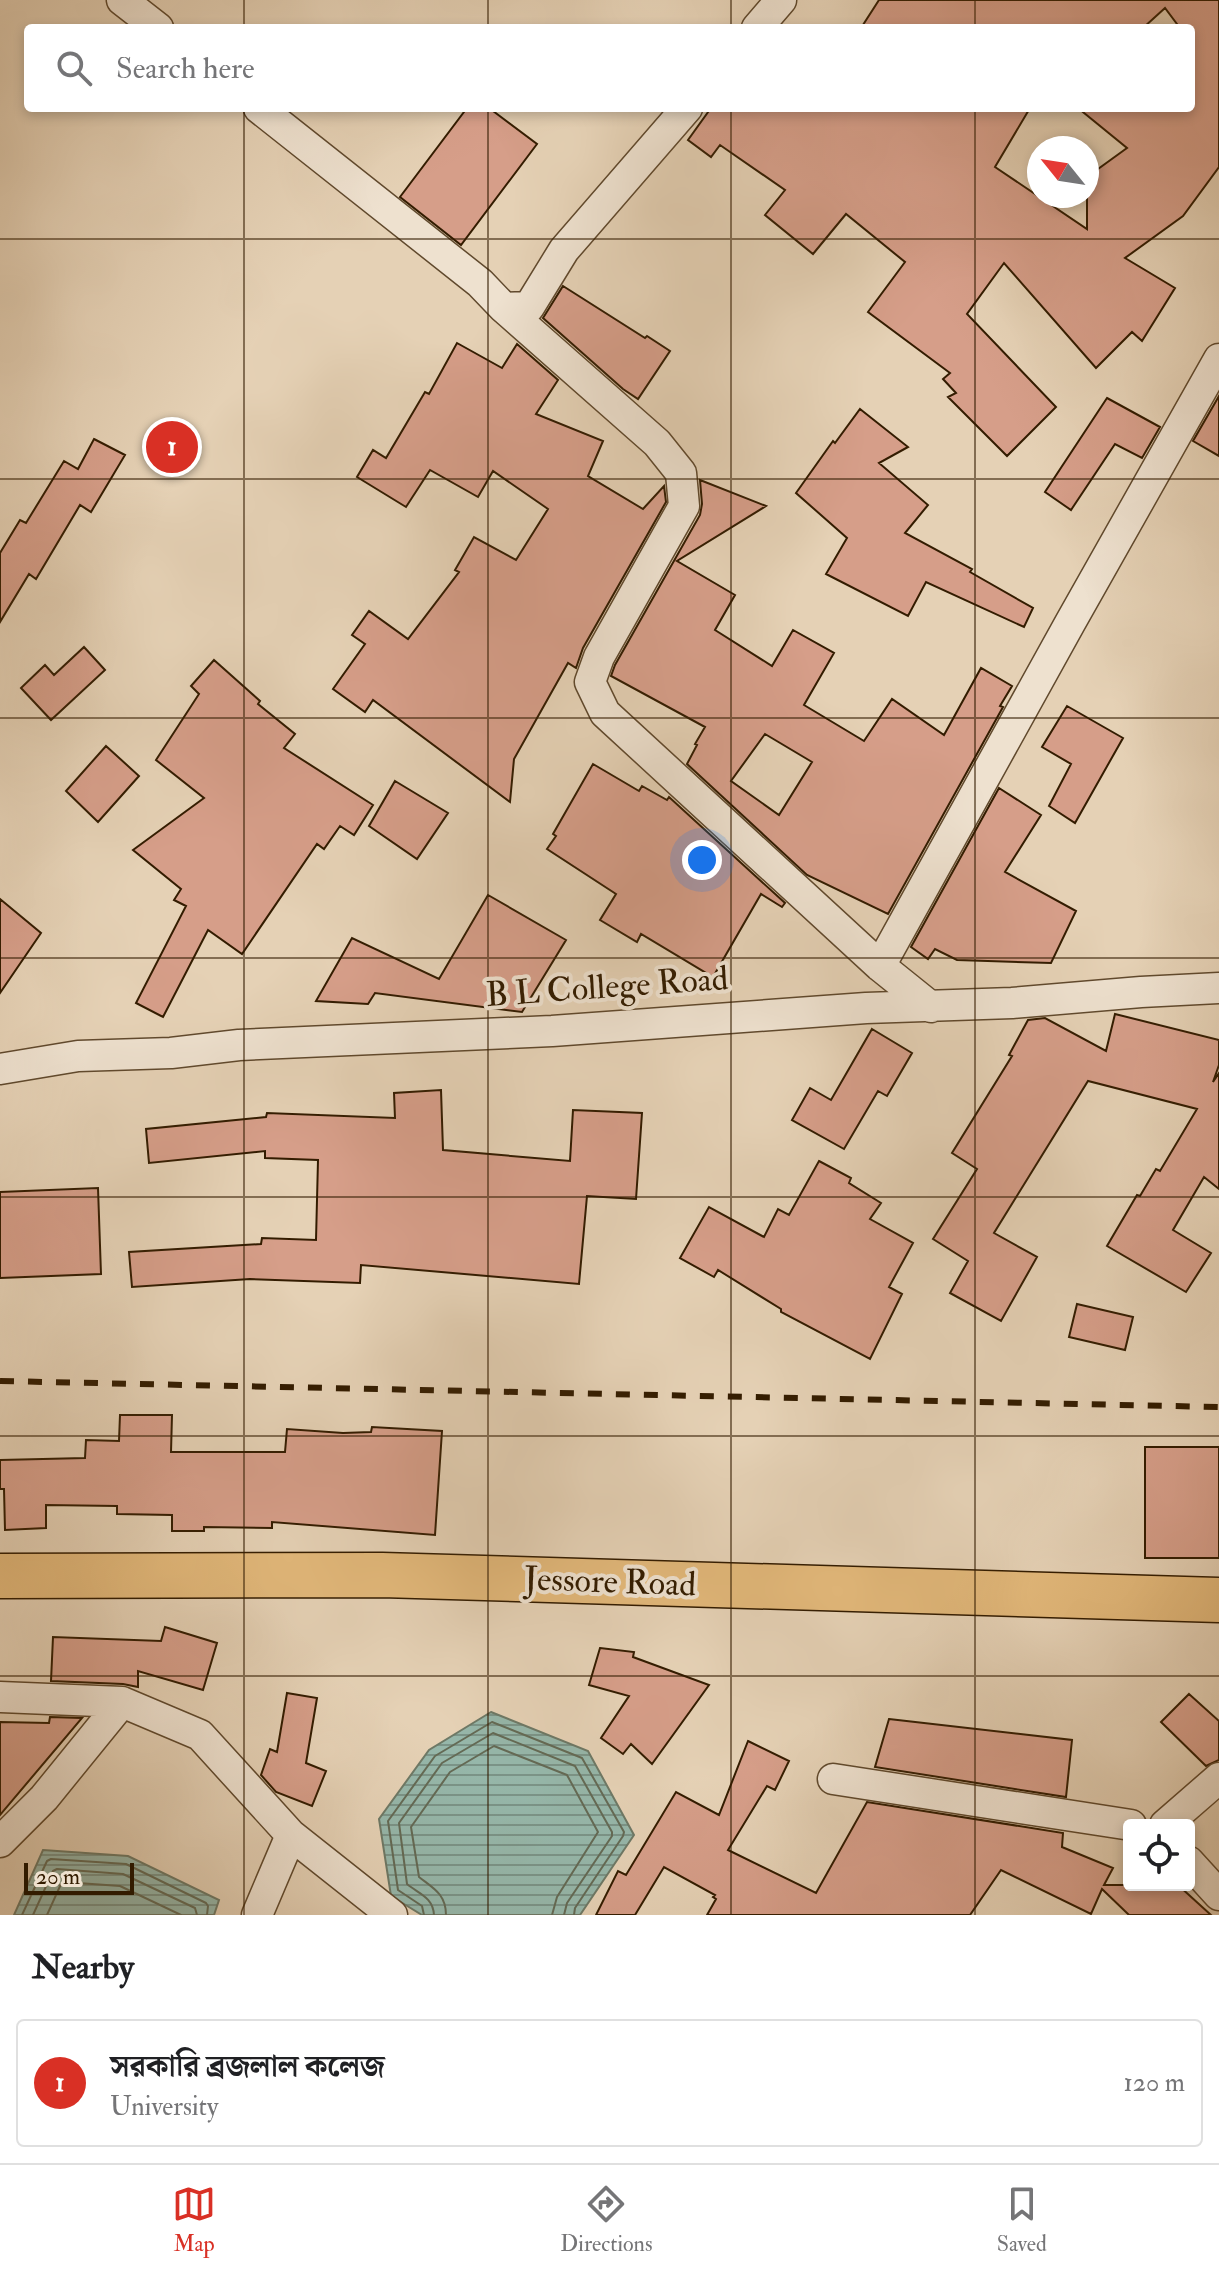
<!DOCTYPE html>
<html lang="en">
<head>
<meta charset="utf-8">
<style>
  :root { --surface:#fff; --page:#f2f2f2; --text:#202124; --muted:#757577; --line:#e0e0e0; --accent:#d93025 }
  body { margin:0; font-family:"IM FELL Double Pica","Noto Serif Bengali",serif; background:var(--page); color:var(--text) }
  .controls { position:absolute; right:24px; bottom:24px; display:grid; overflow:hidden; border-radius:8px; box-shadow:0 4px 12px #0003 }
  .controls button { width:72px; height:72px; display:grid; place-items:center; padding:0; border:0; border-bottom:2px solid var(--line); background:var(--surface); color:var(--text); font:40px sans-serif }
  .compass { position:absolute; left:1027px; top:136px; width:72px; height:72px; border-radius:50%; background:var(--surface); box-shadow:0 4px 12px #0003; rotate:300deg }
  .scale { position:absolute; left:24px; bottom:20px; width:110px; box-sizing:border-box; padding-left:8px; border:4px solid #331c00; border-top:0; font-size:22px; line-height:28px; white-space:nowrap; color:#331c00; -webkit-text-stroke:6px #eee1cf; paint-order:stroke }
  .you { position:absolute; left:702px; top:860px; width:28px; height:28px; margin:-20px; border:6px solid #fff; border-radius:50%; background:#1a73e8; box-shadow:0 0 0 12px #1a73e833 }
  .badge { display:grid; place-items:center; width:52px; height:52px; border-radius:50%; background:var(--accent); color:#fff; font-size:26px; font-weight:700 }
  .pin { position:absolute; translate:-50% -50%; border:4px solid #fff; box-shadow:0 2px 8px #0006 }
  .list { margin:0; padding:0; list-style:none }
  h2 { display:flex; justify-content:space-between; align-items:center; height:104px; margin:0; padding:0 32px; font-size:34px }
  h2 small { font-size:26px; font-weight:400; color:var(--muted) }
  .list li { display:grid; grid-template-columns:52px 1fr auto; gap:24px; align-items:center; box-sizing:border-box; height:128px; margin:0 16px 16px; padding:0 16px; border:2px solid var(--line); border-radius:8px }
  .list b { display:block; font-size:30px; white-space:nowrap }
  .list p { margin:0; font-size:26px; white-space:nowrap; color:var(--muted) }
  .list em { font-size:26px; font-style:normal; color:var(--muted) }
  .icon { flex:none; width:44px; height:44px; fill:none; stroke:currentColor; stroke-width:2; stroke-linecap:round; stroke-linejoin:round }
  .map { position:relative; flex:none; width:1219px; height:1915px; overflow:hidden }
  .search { position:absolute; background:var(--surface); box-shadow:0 4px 12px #0003; left:24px; right:24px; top:24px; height:88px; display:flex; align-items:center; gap:20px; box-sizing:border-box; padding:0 28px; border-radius:8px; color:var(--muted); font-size:30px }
  .sheet { height:248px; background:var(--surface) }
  nav { display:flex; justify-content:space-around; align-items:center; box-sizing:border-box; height:112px; border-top:2px solid var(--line); background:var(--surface); font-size:22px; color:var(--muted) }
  nav a { display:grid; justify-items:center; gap:4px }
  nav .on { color:var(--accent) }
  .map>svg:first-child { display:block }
  .water { fill:url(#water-rules); stroke:#6e7966; stroke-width:2 }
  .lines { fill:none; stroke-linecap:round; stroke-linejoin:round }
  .shore { stroke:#646a55; stroke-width:2 }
  .building { fill:#d69e89; stroke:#331c00; stroke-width:2; fill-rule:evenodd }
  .minor-casing { stroke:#60492d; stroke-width:33 }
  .trunk-casing { stroke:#331c00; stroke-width:47 }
  .minor { stroke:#eee1cf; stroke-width:30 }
  .trunk { stroke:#e2b87a; stroke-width:44 }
  .rail { stroke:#331c00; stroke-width:6; stroke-dasharray:14 14; stroke-linecap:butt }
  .grid { fill:none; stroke:#331c00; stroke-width:2; stroke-opacity:0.55 }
  .labels { text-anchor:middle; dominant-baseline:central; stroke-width:8; stroke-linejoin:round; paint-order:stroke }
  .street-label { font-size:34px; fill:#331c00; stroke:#eee1cf }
</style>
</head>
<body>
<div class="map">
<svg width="1219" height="1915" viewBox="0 0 1219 1915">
  <defs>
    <pattern id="water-rules" width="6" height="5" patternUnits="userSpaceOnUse" patternTransform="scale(2)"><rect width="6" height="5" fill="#96b7aa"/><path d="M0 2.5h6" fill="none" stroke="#7b9488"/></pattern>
  </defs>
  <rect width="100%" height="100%" fill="#e5d1b5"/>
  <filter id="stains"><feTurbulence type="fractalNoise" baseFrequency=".0025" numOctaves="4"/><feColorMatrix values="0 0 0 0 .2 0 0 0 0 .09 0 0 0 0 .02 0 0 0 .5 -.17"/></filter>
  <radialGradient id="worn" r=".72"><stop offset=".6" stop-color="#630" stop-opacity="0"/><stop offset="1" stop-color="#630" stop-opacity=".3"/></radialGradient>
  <path class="water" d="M491 1712 588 1751 634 1835 580 1915H422L391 1896 379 1819 429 1750Z
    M43 1850 128 1856 219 1900 214 1915H14Z"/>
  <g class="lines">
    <path class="shore" d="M22 1915 47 1861 51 1859 126 1864 206 1903 208 1906 207 1915
      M33 1915 53 1871 57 1869 123 1874 195 1908 197 1915
      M47 1915 61 1884 64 1882 120 1886 181 1915
      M424 1915 422 1906 398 1890 388 1821 435 1756 492 1722 582 1758 624 1832 623 1836 575 1908 574 1915
      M434 1915C433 1897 419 1894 407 1884L399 1823 442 1763 493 1733 575 1766 612 1832V1836L567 1903 564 1915
      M446 1915C446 1894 433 1888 419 1877L411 1827 450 1772 494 1746 567 1775 598 1832 557 1897 552 1915"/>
  </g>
  <path class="building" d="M879 0H1219V167L1183 216 1125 258 1175 288 1142 341 1132 332 1096 368 1004 263 967 314 1056 407 1007 456 948 397 956 393 943 379 950 373 868 312 905 262 846 214 813 254 765 215 785 190 720 145 711 157 688 140 711 108H1030L995 167 1087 229V177L1127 148 1078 108H1191V28H1180L1165 8 1143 28H861Z
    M467 108H489L537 144 461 245 400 197Z
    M563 286 645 338 647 336 670 351 638 399 623 389 543 318Z
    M457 343 502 368 517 344 558 380 536 414 603 441 588 476 643 509 664 486 666 502 583 648 576 668 568 663 514 759 510 802 373 700 365 712 333 689 365 644 352 635 369 611 408 639 459 572 455 570 474 537 516 560 548 509 493 471 478 497 430 470 406 507 357 477 373 450 386 458 425 392 429 394Z
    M1219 396V456L1193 441Z
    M1107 398 1160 427 1142 458 1115 444 1071 510 1045 492Z
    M860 409 908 447 879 463 928 505 905 533 972 569 970 572 1033 608 1024 627 926 582 908 616 826 574 847 538 796 493 833 441 835 443Z
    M94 439 125 455 91 512 80 505 36 579 29 574 0 622V553L20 520 26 523 64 461 78 469Z
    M700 480 766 506 677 561 735 595 715 630 772 666 793 630 834 653 804 705 864 741 892 699 944 735 981 668 1012 686 1000 706 1003 707 888 914 807 875 687 764 697 745 695 744 705 727 611 676 615 665 700 515 702 504ZM765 734 812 762 779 815 731 781Z
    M84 647 105 670 51 720 21 688 45 665 54 675Z
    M214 660 260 701 258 704 295 734 284 748 373 805 354 835 340 826 324 849 317 844 242 954 208 930 163 1017 136 1003 186 906 174 900 181 889 133 850 204 798 156 760 199 694 191 686Z
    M1067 706 1123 738 1075 823 1049 806 1071 764 1042 747Z
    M106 746 139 776 98 822 66 791Z
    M593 764 639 791 642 786 667 800 669 797 785 903 782 907 761 894 713 977 641 934 637 942 600 920 616 894 547 849 556 836 553 834Z
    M395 781 448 813 417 859 369 826Z
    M999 788 1041 815 1005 872 1076 911 1051 963 957 960 935 949 928 959 911 947Z
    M488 895 566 940 522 1012 375 993 368 1004 316 1001 352 938 439 979Z
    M0 899 41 933 0 993Z
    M1115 1014 1219 1040V1065L1213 1082 1219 1073V1189L1204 1177 1173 1230 1211 1253 1186 1292 1107 1246 1137 1195 1140 1196 1156 1169 1160 1171 1197 1109 1088 1081 994 1233 1037 1257 1001 1321 950 1293 968 1261 933 1239 977 1169 952 1153 1012 1056 1009 1055 1028 1020 1045 1018 1106 1051Z
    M872 1029 912 1053 887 1096 878 1091 844 1149 792 1120 810 1088 831 1100Z
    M441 1090 443 1150 570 1161 573 1110 642 1113 636 1199 587 1196 579 1284 361 1265 360 1283 250 1279 132 1287 129 1252 261 1244 262 1238 316 1240 318 1160 265 1158V1151L149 1163 146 1129 266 1117 267 1113 395 1118 394 1093Z
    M819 1161 851 1178 849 1183 881 1203 870 1219 913 1243 889 1287 902 1294 870 1359 781 1312V1309L718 1270 714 1277 680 1258 709 1207 764 1237 778 1209 789 1215Z
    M98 1188 101 1274 0 1278V1192Z
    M1077 1304 1133 1317 1125 1350 1069 1337Z
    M120 1415H172L171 1452H285L287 1429 343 1433 371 1432 372 1427 442 1431 435 1535 272 1522V1528L204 1527V1531H172V1515L117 1514V1506L46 1505V1528L5 1530 4 1489H0V1460L85 1458 86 1440 119 1441Z
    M1145 1447H1219V1558H1145Z
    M165 1627 217 1643 203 1690 138 1671V1687L123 1684 51 1681 53 1637 161 1641Z
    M600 1648 634 1652 633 1657 709 1685 652 1764 631 1744 623 1754 601 1738 629 1696 589 1685Z
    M287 1693 317 1698 306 1763 326 1771 312 1806 276 1792 261 1775 270 1749 277 1752Z
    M1189 1694 1219 1721V1760L1206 1766 1161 1722Z
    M50 1717 82 1718 0 1815V1722L49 1723Z
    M889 1719 1072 1740 1066 1797 875 1767Z
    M748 1741 789 1761 775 1790 767 1786 728 1850 816 1893 867 1802 1063 1833 1062 1847 1113 1868 1104 1885H1178L1211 1915H1129L1102 1889 1091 1914 1001 1870 970 1915H707L716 1899 713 1897 715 1895 664 1867 635 1915H596L618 1871 626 1875 676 1792 719 1815Z"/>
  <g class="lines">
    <g class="minor-casing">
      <path id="minor" d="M122 0 158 28
        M757 28 781 0
        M259 108 480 283 504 308 529 307 564 250 687 108
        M504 308 657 443 681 473 684 506 599 657 590 682 605 713 880 966 931 1007
        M880 966 1070 623 1219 359
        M0 1069 78 1056 171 1053 239 1045 552 1031 866 1008 1012 1003 1141 992 1219 988
        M0 1697 122 1702 200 1735 291 1835 392 1915
        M833 1779 1131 1825
        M1165 1825 1219 1778
        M0 1842 44 1798 122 1702
        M1189 1862 1219 1895
        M257 1915 291 1835"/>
    </g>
    <g class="trunk-casing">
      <path id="trunk" d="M0 1576 382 1575 1219 1600"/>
    </g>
    <use href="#minor" class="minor"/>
    <use href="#trunk" class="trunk"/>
    <path class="rail" d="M0 1381 1219 1407"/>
  </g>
  <path class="grid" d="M244 0V28M488 0V28M731 0V28M975 0V28M244 108V1915M488 108V1915M731 108V1915M975 108V1915M0 239H1219M0 479H1219M0 718H1219M0 958H1219M0 1197H1219M0 1436H1219M0 1676H1219"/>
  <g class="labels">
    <g class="street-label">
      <text transform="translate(607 987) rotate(-4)">B L College Road</text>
      <text transform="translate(610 1582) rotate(2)">Jessore Road</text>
    </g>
  </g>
  <rect width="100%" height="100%" filter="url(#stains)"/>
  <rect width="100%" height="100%" fill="url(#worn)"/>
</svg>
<div class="controls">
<button><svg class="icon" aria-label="locate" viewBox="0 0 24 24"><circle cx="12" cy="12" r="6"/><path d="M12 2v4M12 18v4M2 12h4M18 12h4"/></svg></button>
</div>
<svg class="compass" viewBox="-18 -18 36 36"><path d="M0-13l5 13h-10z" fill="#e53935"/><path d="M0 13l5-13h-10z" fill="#757577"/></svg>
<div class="scale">20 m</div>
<div class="you"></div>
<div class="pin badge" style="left:172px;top:447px">1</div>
<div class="search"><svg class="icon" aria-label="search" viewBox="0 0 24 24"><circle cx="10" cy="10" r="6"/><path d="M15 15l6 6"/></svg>Search here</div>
</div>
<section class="sheet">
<h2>Nearby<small></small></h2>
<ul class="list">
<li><span class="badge">1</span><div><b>সরকারি ব্রজলাল কলেজ</b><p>University</p></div><em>120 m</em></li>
</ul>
</section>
<nav>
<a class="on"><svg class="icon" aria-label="map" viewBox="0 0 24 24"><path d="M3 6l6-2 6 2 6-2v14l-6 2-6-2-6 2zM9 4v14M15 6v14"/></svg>Map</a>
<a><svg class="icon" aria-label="directions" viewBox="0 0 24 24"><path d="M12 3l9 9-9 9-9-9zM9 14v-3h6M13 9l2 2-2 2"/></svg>Directions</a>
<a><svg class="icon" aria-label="saved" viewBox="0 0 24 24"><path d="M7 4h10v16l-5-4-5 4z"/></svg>Saved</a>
</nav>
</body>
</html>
